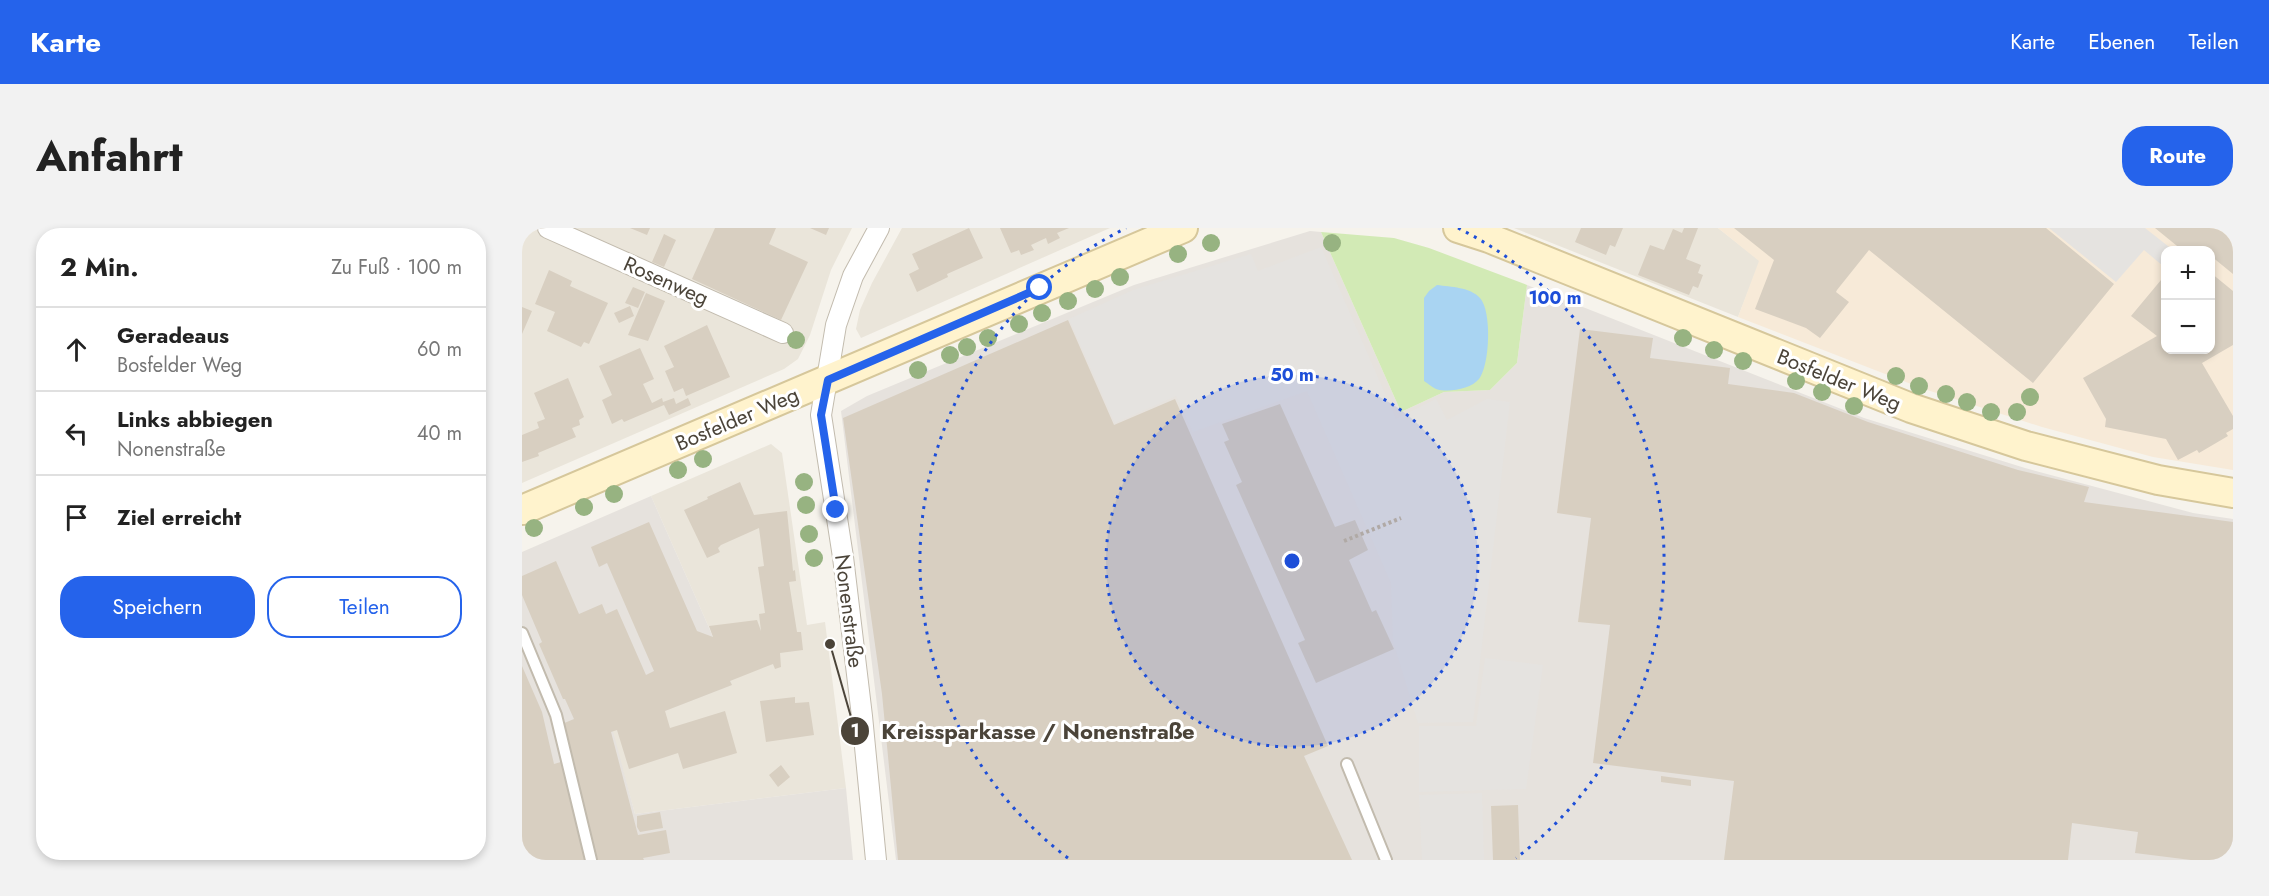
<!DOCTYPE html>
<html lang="de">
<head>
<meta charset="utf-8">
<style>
  :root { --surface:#fff; --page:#f2f2f2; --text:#222; --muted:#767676; --line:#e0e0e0; --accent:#2563eb }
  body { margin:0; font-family:Jost,sans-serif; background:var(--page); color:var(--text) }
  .controls { position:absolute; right:18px; top:18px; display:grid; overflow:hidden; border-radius:12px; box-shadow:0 3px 9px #0003 }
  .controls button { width:54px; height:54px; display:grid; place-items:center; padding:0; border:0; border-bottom:2px solid var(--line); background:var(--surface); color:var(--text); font:30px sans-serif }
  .stop { position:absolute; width:18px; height:18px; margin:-14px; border:4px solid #2563eb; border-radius:50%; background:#fff }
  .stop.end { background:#2563eb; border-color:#fff; box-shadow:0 2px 6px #0008 }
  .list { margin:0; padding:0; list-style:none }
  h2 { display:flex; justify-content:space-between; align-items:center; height:78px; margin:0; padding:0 24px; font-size:26px }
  h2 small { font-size:20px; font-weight:400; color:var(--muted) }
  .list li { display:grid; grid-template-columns:39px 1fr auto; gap:18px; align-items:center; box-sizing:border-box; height:84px; padding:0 24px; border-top:2px solid var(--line) }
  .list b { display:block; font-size:22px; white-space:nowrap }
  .list p { margin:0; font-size:20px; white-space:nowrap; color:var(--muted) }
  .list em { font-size:20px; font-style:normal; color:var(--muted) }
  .actions { display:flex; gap:12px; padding:18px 24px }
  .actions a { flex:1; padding:14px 0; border:2px solid var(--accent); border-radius:24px; text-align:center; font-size:21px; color:var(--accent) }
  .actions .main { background:var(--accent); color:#fff }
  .icon { flex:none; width:33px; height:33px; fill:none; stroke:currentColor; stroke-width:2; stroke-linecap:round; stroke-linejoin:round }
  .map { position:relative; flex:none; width:1711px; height:632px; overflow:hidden; border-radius:24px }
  header { display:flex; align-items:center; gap:36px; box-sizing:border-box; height:84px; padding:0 30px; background:var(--accent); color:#fff }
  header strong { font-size:28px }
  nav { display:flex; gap:33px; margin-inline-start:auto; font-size:21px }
  .intro { display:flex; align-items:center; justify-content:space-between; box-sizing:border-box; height:144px; padding:0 36px }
  h1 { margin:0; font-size:42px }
  .button { padding:15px 27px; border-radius:24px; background:var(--accent); color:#fff; font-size:21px; font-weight:700 }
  main { display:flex; gap:36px; padding:0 36px }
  aside { flex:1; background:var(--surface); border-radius:24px; box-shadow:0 3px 9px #0003 }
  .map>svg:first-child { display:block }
  .residential { fill:#eae5da }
  .commercial { fill:#f7ead8; fill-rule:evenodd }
  .industrial { fill:#e6e2dd }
  .green { fill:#d2eab5 }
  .parking { fill:#e5e3e0 }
  .water { fill:#a9d4f2 }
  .building { fill:#d8cfc1 }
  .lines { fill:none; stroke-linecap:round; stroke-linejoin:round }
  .lane-casing { stroke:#c2bbae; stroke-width:14 }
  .street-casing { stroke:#c2bbae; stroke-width:22 }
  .secondary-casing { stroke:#d6c79b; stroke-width:32 }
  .path { stroke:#c4b79f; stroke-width:4; stroke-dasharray:3 3; stroke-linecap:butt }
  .lane { stroke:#fff; stroke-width:10 }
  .street { stroke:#fff; stroke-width:20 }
  .secondary { stroke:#fff3cd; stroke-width:28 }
  .tree { fill:#97b381 }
  .route { stroke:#2563eb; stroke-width:8 }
  .ring { fill:none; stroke:#1d4ed8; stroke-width:3; stroke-dasharray:3 6 }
  .labels { text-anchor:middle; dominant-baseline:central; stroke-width:6; stroke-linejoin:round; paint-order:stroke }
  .street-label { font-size:21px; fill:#4b4439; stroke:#fff }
  .centre { fill:#1d4ed8; stroke:#fff; stroke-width:3 }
  .ring-label { font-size:18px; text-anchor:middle; font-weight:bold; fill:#1d4ed8; stroke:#fff; stroke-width:6; stroke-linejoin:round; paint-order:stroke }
  .leader { fill:none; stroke:#4b4439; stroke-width:2 }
  .callout-dot { fill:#4b4439; stroke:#fff; stroke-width:2 }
  .mark-label { font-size:18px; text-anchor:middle; font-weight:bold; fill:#fff }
  .callout-label { font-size:22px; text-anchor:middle; font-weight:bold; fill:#4b4439; stroke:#fff; stroke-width:6; stroke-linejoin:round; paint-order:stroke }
</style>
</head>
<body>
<header>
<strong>Karte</strong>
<nav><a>Karte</a><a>Ebenen</a><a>Teilen</a></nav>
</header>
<div class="intro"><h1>Anfahrt</h1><a class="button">Route</a></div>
<main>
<aside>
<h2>2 Min.<small>Zu Fuß · 100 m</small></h2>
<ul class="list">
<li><svg class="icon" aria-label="ahead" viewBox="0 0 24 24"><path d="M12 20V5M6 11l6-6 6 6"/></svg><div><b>Geradeaus</b><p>Bosfelder Weg</p></div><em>60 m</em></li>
<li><svg class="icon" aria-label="left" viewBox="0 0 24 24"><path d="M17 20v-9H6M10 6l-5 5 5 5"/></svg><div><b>Links abbiegen</b><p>Nonenstraße</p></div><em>40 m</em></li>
<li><svg class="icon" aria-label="arrive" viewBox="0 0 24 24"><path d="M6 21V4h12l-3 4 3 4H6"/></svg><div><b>Ziel erreicht</b></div></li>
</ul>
<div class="actions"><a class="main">Speichern</a><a>Teilen</a></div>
</aside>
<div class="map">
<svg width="1711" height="632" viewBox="0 0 1711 632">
  <rect width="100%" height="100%" fill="#f6f3ec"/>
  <path class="residential" d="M0 0H330L309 42 288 107 276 131 262 141 0 255Z
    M380 0H588L339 110 334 101 338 82 350 55Z
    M992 0H1196L1238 33 1216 89Z
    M249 216 260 225 285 397 303 394 324 560 113 586 90 503 192 411 129 268Z"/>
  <path class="commercial" d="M1196 0H1711V242L1631 229 1520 199 1402 161 1216 89 1237 33ZM1644 22H1688V122H1644Z"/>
  <path class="industrial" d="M788 3 799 4 879 184 922 164 968 162 995 135 1005 57 1342 190 1503 240 1671 285 1711 291V632H374L319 183 345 168 612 57Z
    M129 268 192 411 210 457 91 503 113 586 324 560 331 632H0V324Z"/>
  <path class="green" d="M799 4 872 10 907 20 1005 57 995 135 968 162 922 164 879 184Z"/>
  <path class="parking" d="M1527 0H1623L1651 22H1644L1643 35 1641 38 1622 22 1594 54Z
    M799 19 874 191 914 171 925 192 965 171 988 174 951 494 896 495 871 413 869 355 785 163 671 204 654 168 593 195 547 91 611 62 729 26 736 43Z
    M963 430 1021 437 1004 561 897 564V498H954Z
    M960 565 962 632H900L897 567Z"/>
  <path class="water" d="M915 57C929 59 948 59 958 70 970 83 968 137 957 151 949 161 926 165 914 161 910 159 905 155 902 153V70L907 63Z"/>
  <path class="building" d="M108 0H128L125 7Z
    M193 0H254L247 16 286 34 259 92 170 51Z
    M288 0H307L304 7Z
    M447 0 461 30 425 46 426 49 395 64 387 46 397 41 390 26Z
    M478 0H547L535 5 538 10 526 16 524 10 509 17 512 22 499 27 497 22 489 25Z
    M1059 0H1101L1093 19 1088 17 1084 27 1053 14Z
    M1162 0H1176L1164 31 1179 37 1176 45 1181 47 1176 60 1171 58 1167 67 1116 47 1128 17 1142 22 1151 1 1160 5Z
    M1212 0H1524L1592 56 1511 155 1347 22 1315 62 1314 64 1327 74 1298 110 1284 100 1233 81 1252 32Z
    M1633 0H1711V46L1689 28V22H1682L1678 19 1674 22H1660Z
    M142 6 154 12 142 39 130 34Z
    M27 42 50 53 48 58 86 75 67 116 62 114 59 119 25 103 33 84 13 76Z
    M1689 45 1711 63V117L1680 135 1711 188V201L1704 205 1706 208 1677 225 1675 222 1656 232 1644 211 1583 199 1584 191 1561 150 1635 108 1609 88 1644 46V122H1689Z
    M111 59 123 64 116 80 103 75Z
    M124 65 143 73 126 113 106 107Z
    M108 78 112 88 97 95 92 85Z
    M0 79 10 83 0 106Z
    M546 92 592 197 653 171 806 518 782 528 830 632H376L360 466 321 190Z
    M185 97 208 149 164 168 161 160 152 164 143 143 152 139 142 118Z
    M1058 101 1131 110 1128 130 1208 140 1206 156 1272 165 1346 194 1455 229 1496 242 1567 259 1562 274 1711 294V632H1669L1613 625 1616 604 1550 595 1546 632H1202L1212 553 1071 535 1088 397 1056 394 1069 290 1035 285Z
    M118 120 132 151 121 156 130 175 140 170 141 174 152 170 154 176 166 170 169 177 147 187 142 177 102 194 100 191 90 196 80 172 90 167 77 138Z
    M46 150 62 189 57 192 58 197 50 200 54 209 16 225 17 228 0 234V207L17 200 15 194 23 191 12 165Z
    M758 176 813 299 833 292 846 322 827 332 850 384 854 382 872 421 794 455 776 415 783 412 714 257 720 254 702 214 707 212 700 196Z
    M218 254 232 287 265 283 271 343 273 342 274 353 267 354 275 404H279L281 422 258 425 259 439 253 441 251 436 208 453 210 457 143 483 148 500 203 483 215 525 161 541 156 525 107 541 95 502 89 504 116 607 144 602 148 625 121 630 122 632H0V438L20 484 32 536 49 531 40 496 52 491 43 471H41L17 416 20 414 0 367V348L34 333 57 386 80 376 84 386 95 381 124 447 132 443 85 335 77 339 69 319 127 294 175 403 191 409 187 398 235 392 239 403 237 386 243 385 236 339 242 338 237 300 199 317 196 320 198 324 185 330 162 282 186 271 185 269Z
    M273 469V475L287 474 292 507 244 514 238 473Z
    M259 537 268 549 256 559 247 547Z
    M1139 548 1169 552V558L1139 554Z
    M996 577 998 632H971L969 578Z
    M138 584 141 600 118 604 115 599V588Z"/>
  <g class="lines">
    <g class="lane-casing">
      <path id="lane" d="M0 405 34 487 69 632
        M825 536 864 632"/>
    </g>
    <g class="street-casing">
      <path id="street" d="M26 0 261 105
        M354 632 340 488 321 329 299 187 314 97 331 48 357 0"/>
    </g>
    <g class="secondary-casing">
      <path id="secondary" d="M936 0 967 10 1389 180 1504 218 1636 252 1711 265
        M0 282 661 0"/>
    </g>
    <path class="path" d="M822 313 879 290"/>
    <use href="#lane" class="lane"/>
    <use href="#street" class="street"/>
    <use href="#secondary" class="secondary"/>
  </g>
  <g class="tree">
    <circle cx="689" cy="15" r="9"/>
    <circle cx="810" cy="15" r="9"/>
    <circle cx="656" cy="26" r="9"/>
    <circle cx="598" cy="49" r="9"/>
    <circle cx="573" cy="61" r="9"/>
    <circle cx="546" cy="73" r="9"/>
    <circle cx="520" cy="85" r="9"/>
    <circle cx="497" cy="96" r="9"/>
    <circle cx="466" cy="110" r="9"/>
    <circle cx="1161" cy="110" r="9"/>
    <circle cx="274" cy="112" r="9"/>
    <circle cx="445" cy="119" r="9"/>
    <circle cx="1192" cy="122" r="9"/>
    <circle cx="428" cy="127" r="9"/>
    <circle cx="1221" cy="133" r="9"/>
    <circle cx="396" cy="142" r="9"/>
    <circle cx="1374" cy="148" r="9"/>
    <circle cx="1274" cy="153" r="9"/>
    <circle cx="1397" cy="158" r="9"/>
    <circle cx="1300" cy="164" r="9"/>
    <circle cx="1424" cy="166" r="9"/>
    <circle cx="1508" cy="169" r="9"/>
    <circle cx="1445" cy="174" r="9"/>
    <circle cx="1332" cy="178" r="9"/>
    <circle cx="1469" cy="184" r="9"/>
    <circle cx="1495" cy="184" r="9"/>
    <circle cx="181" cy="231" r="9"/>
    <circle cx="156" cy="242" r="9"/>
    <circle cx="282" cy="254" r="9"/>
    <circle cx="92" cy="266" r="9"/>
    <circle cx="284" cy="277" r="9"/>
    <circle cx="62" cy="279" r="9"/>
    <circle cx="12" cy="300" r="9"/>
    <circle cx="287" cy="306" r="9"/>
    <circle cx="292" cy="330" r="9"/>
  </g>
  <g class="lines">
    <path class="route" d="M314 282 299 187 306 152 518 60"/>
  </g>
  <circle cx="770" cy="333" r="186" fill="#1d4ed8" fill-opacity=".12"/>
  <g class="ring">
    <circle cx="770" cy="333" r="186"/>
    <path d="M546 630A372 372 0 0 1 604 0M936 0A372 372 0 0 1 994 630"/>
  </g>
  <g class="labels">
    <g class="street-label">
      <text transform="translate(144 53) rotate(24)">Rosenweg</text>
      <text transform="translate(1317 152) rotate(22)">Bosfelder Weg</text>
      <text transform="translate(215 191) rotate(-23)">Bosfelder Weg</text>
      <text transform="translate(327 383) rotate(83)">Nonenstraße</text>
    </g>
  </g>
  <circle cx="770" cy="333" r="9" class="centre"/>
  <g class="ring-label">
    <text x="1033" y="76">100 m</text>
    <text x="770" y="153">50 m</text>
  </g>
  <path class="leader" d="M308 416L333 503"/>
  <g class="callout-dot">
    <circle cx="308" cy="416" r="6"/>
    <circle cx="333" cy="503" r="15"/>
  </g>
  <g class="mark-label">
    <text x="333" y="509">1</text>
  </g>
  <g class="callout-label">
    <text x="516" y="511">Kreissparkasse / Nonenstraße</text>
  </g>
</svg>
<div class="controls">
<button>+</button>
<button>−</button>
</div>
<div class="stop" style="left:518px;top:60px"></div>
<div class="stop end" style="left:314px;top:282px"></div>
</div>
</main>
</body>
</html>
